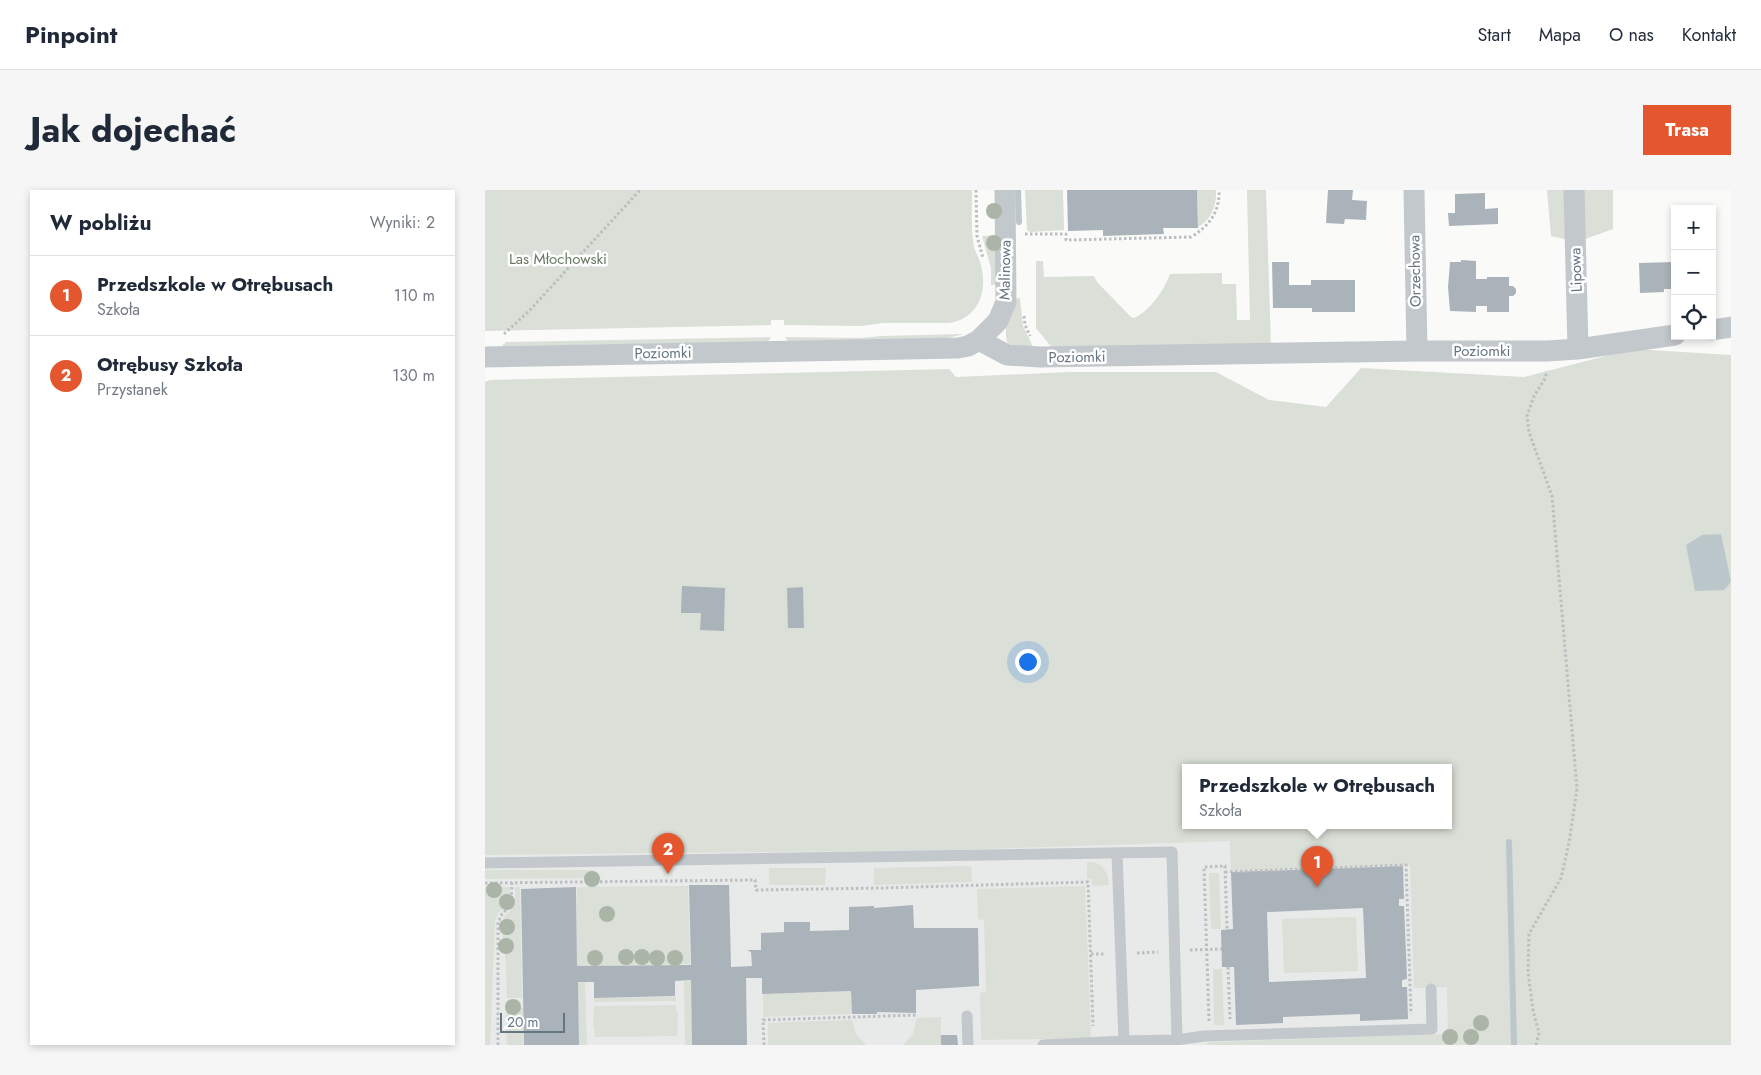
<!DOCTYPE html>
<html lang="pl">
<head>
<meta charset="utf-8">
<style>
  :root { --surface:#fff; --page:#f6f6f7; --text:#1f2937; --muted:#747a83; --line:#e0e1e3; --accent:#e4572e }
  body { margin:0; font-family:Jost,sans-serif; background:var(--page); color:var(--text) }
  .controls { position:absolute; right:15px; top:15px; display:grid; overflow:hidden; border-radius:0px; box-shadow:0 2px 8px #0003 }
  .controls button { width:45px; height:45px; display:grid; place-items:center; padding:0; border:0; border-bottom:1px solid var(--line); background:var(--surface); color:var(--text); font:25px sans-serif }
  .scale { position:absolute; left:15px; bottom:12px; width:65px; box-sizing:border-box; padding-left:5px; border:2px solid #657683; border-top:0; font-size:14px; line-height:18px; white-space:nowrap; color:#657683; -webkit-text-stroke:4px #fff; paint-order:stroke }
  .you { position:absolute; left:542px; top:471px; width:18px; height:18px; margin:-12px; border:4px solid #fff; border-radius:50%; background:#1a73e8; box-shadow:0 0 0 8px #1a73e833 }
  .badge { display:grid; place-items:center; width:32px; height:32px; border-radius:50%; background:var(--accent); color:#fff; font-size:16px; font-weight:700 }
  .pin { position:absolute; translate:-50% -41px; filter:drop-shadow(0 1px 2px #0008) }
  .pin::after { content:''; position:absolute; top:26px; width:18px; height:15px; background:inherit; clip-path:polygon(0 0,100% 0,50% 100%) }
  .popup { position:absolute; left:697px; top:574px; width:270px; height:65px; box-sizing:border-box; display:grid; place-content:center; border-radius:0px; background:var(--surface); filter:drop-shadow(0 1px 4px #0005); font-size:16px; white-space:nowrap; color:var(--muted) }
  .popup b { font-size:19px; color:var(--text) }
  .popup::after { content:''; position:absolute; left:50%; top:100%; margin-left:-10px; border:10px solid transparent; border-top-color:var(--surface) }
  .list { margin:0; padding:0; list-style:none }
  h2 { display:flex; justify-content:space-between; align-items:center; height:65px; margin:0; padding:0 20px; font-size:21px }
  h2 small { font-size:16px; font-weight:400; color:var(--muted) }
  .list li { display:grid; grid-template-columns:32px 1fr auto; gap:15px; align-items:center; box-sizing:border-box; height:80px; padding:0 20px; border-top:1px solid var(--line) }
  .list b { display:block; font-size:19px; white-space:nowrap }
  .list p { margin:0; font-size:16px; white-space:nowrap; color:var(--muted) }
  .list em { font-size:16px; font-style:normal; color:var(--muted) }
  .icon { flex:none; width:28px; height:28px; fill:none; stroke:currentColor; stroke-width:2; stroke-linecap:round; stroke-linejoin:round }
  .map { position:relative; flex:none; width:1246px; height:855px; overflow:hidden; border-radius:0px }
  header { display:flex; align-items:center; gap:30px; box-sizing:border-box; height:70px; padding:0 25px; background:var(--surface); border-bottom:1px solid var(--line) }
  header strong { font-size:24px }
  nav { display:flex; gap:28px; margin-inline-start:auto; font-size:18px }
  .intro { display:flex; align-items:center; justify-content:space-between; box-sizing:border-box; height:120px; padding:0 30px }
  h1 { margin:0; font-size:35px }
  .button { padding:12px 22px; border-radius:0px; background:var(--accent); color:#fff; font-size:18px; font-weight:700 }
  main { display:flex; gap:30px; padding:0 30px }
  aside { flex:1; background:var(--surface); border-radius:0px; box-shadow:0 2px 8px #0003 }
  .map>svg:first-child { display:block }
  .built { fill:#e8e9e9 }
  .green { fill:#dadfd7; fill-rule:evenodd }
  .water { fill:#bbc7cb }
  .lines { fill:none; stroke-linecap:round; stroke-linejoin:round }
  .stream { stroke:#bbc7cb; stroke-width:6 }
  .building { fill:#aab3b9; fill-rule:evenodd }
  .path { stroke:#bbbfc2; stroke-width:3; stroke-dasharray:2.5 2.5; stroke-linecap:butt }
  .service { stroke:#c3c8cc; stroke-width:11 }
  .minor { stroke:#c3c8cc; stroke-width:21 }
  .tree { fill:#aab4a7 }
  .labels { text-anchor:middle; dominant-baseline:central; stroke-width:5; stroke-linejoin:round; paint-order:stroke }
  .park-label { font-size:15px; fill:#687a64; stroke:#fff }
  .street-label { font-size:15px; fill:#657683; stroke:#fff }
</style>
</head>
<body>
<header>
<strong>Pinpoint</strong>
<nav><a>Start</a><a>Mapa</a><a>O nas</a><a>Kontakt</a></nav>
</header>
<div class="intro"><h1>Jak dojechać</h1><a class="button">Trasa</a></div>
<main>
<aside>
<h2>W pobliżu<small>Wyniki: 2</small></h2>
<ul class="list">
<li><span class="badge">1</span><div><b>Przedszkole w Otrębusach</b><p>Szkoła</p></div><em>110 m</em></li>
<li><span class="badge">2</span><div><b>Otrębusy Szkoła</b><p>Przystanek</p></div><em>130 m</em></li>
</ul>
</aside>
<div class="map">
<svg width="1246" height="855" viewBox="0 0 1246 855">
  <rect width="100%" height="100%" fill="#fafaf8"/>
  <path class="built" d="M1010 640 1016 848 791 855H0V663Z"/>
  <path class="green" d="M0 0H487C487 17 486 34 488 50 488 59 494 67 496 75 503 102 493 129 464 133H398L376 136 299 135V130H286V135L0 141Z
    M540 0H578L579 40 545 42 542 40Z
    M712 0H731C732 15 726 30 713 37Z
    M762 0H781L786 156 568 159 551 138V71H558L559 87 609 86 612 92 646 127 649 128C664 122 680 99 685 84L737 83V94H751L752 130H765Z
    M1062 0H1128V39L1092 52 1066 46Z
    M510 45 513 49V95H506V78L497 46Z
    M535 108 538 136 549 159 523 154C517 139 525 123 530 109Z
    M479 144 459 149 303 151 300 147 376 148 396 146Z
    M286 147 283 152 17 156 21 152Z
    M1148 159 1246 165V855H721L725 852 960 844V847H963L962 797 929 798 925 675 746 681 745 651 466 660 0 665V192L5 190 464 179 471 187 586 182H731L784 210 841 217 876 178 1039 187ZM701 578H963V636H701Z
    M602 672C617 671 623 681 624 695L607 696V689L602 688Z
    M486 676 487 692 389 695V678Z
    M284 678H341L340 695H284Z
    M0 680H108L117 688 0 689Z
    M724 683H734L736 739H726Z
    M203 696 205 774 92 776V697Z
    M600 696 606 848 497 850 496 846 495 803 501 802 499 730 493 729 492 699Z
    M25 697 24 713 13 723 10 731 5 855H0V697Z
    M30 697H35L37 808H22L21 773 16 734 19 727 27 719 30 712Z
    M871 727 873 781 799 783 797 729Z
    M728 779H737L739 835H729Z
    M199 791H206L207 855H200Z
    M100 792 102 855H94L93 793Z
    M366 801 367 824 278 827V804Z
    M191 807V811L109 812V808Z
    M191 815V821H193L192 846 110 847 109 837H108L109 816Z
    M21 818H38V855H22Z
    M456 827V855H418L428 844 432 828Z
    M367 830 371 844 381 855H283V833Z"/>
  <path class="water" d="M1236 344 1246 392 1239 400 1210 401 1201 355 1217 345Z"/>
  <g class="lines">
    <path class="stream" d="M533 0 534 32
      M1024 652 1029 855"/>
  </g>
  <path class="building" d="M582 0H712L713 38H678L679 44 618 46V40L583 41Z
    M843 0H868L867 10 882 11 881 30 860 29 859 34 841 33Z
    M1000 3V19L1013 18V34L964 36 963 23H970V4Z
    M976 70 991 71V89H1002V87H1024V96H1028L1031 99V103L1028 106H1024V122H1002V116H991V122L965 121 963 97 965 72H976Z
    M787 72H804V95H826V90H870V122H827V118H788Z
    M1190 72V99H1179V102L1155 103 1154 73Z
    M197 396 240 398 239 441 215 440 216 423H196Z
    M318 397 319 438H303L302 398Z
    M918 676 919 709H914V716H919L922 789 917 790V797H922L923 829 875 831V824L798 827V833L751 835 749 777H737L736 740 748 739 746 682ZM878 718 881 788 784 792 782 722Z
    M204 695H244L246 777 267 776 266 762 262 760H276V743L299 742V732H325V741L364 740V717L389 716V718L428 715 429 738H493L494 796 431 800V823L392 822V824H367L366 801 277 804V788H261L262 855H207L206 790 190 791V806L109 808V792H93L94 855H39L36 699 91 697 92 776 206 775Z
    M456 845H472L473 855H456Z"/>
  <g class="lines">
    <path class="path" d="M491 0 492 46 498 68
      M540 44H581V50L706 47C724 36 735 22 734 0
      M539 126 540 135 545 146
      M19 144 44 121 155 0
      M740 682 921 675 926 824
      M0 693 270 690 271 700 395 698 603 692 608 836
      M705 760 737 759
      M652 763 673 762
      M606 764H620
      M743 777 745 829
      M724 831 719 677 740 676 742 740
      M13 855V732L17 724 26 715 27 693
      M279 855 278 830 432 825
      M1051 855 1054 843 1048 820 1043 782 1044 744 1076 688 1084 653 1092 599 1067 306 1044 242 1042 226 1049 206 1061 187V181"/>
    <path class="service" d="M0 673 687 662 692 850 639 851 632 663
      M482 826 483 855
      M692 850 719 846 947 839 946 799
      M558 855 639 851"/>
    <path class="minor" d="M929 0 932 161
      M1089 0 1093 159
      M1227 140 1246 137
      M494 150 513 131 521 112 520 0
      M0 167 473 158 483 156 494 150 522 165 555 167 932 161H1062L1093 159 1190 145"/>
  </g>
  <g class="tree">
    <circle cx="509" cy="21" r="8"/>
    <circle cx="509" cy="53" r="8"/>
    <circle cx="107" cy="689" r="8"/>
    <circle cx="9" cy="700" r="8"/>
    <circle cx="22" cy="712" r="8"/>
    <circle cx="122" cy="724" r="8"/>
    <circle cx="22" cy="737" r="8"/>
    <circle cx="21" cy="756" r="8"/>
    <circle cx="141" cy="767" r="8"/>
    <circle cx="157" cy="767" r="8"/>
    <circle cx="110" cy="768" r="8"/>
    <circle cx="172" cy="768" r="8"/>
    <circle cx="190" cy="768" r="8"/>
    <circle cx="28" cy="817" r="8"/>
    <circle cx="996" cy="833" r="8"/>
    <circle cx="965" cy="847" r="8"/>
    <circle cx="986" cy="847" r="8"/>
  </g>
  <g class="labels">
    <g class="park-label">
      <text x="73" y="69">Las Młochowski</text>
    </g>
    <g class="street-label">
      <text transform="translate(520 80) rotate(-89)">Malinowa</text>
      <text transform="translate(1091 80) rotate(-92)">Lipowa</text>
      <text transform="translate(930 81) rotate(-91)">Orzechowa</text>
      <text x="997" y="161">Poziomki</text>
      <text transform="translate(178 163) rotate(-1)">Poziomki</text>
      <text transform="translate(592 167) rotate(-1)">Poziomki</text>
    </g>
  </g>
</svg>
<div class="controls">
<button>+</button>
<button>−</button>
<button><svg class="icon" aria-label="locate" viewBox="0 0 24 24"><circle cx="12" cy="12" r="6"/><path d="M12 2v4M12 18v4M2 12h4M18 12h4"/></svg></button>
</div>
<div class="scale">20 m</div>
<div class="you"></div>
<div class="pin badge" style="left:832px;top:697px">1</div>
<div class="popup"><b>Przedszkole w Otrębusach</b>Szkoła</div>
<div class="pin badge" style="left:183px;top:684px">2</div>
</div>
</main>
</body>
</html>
